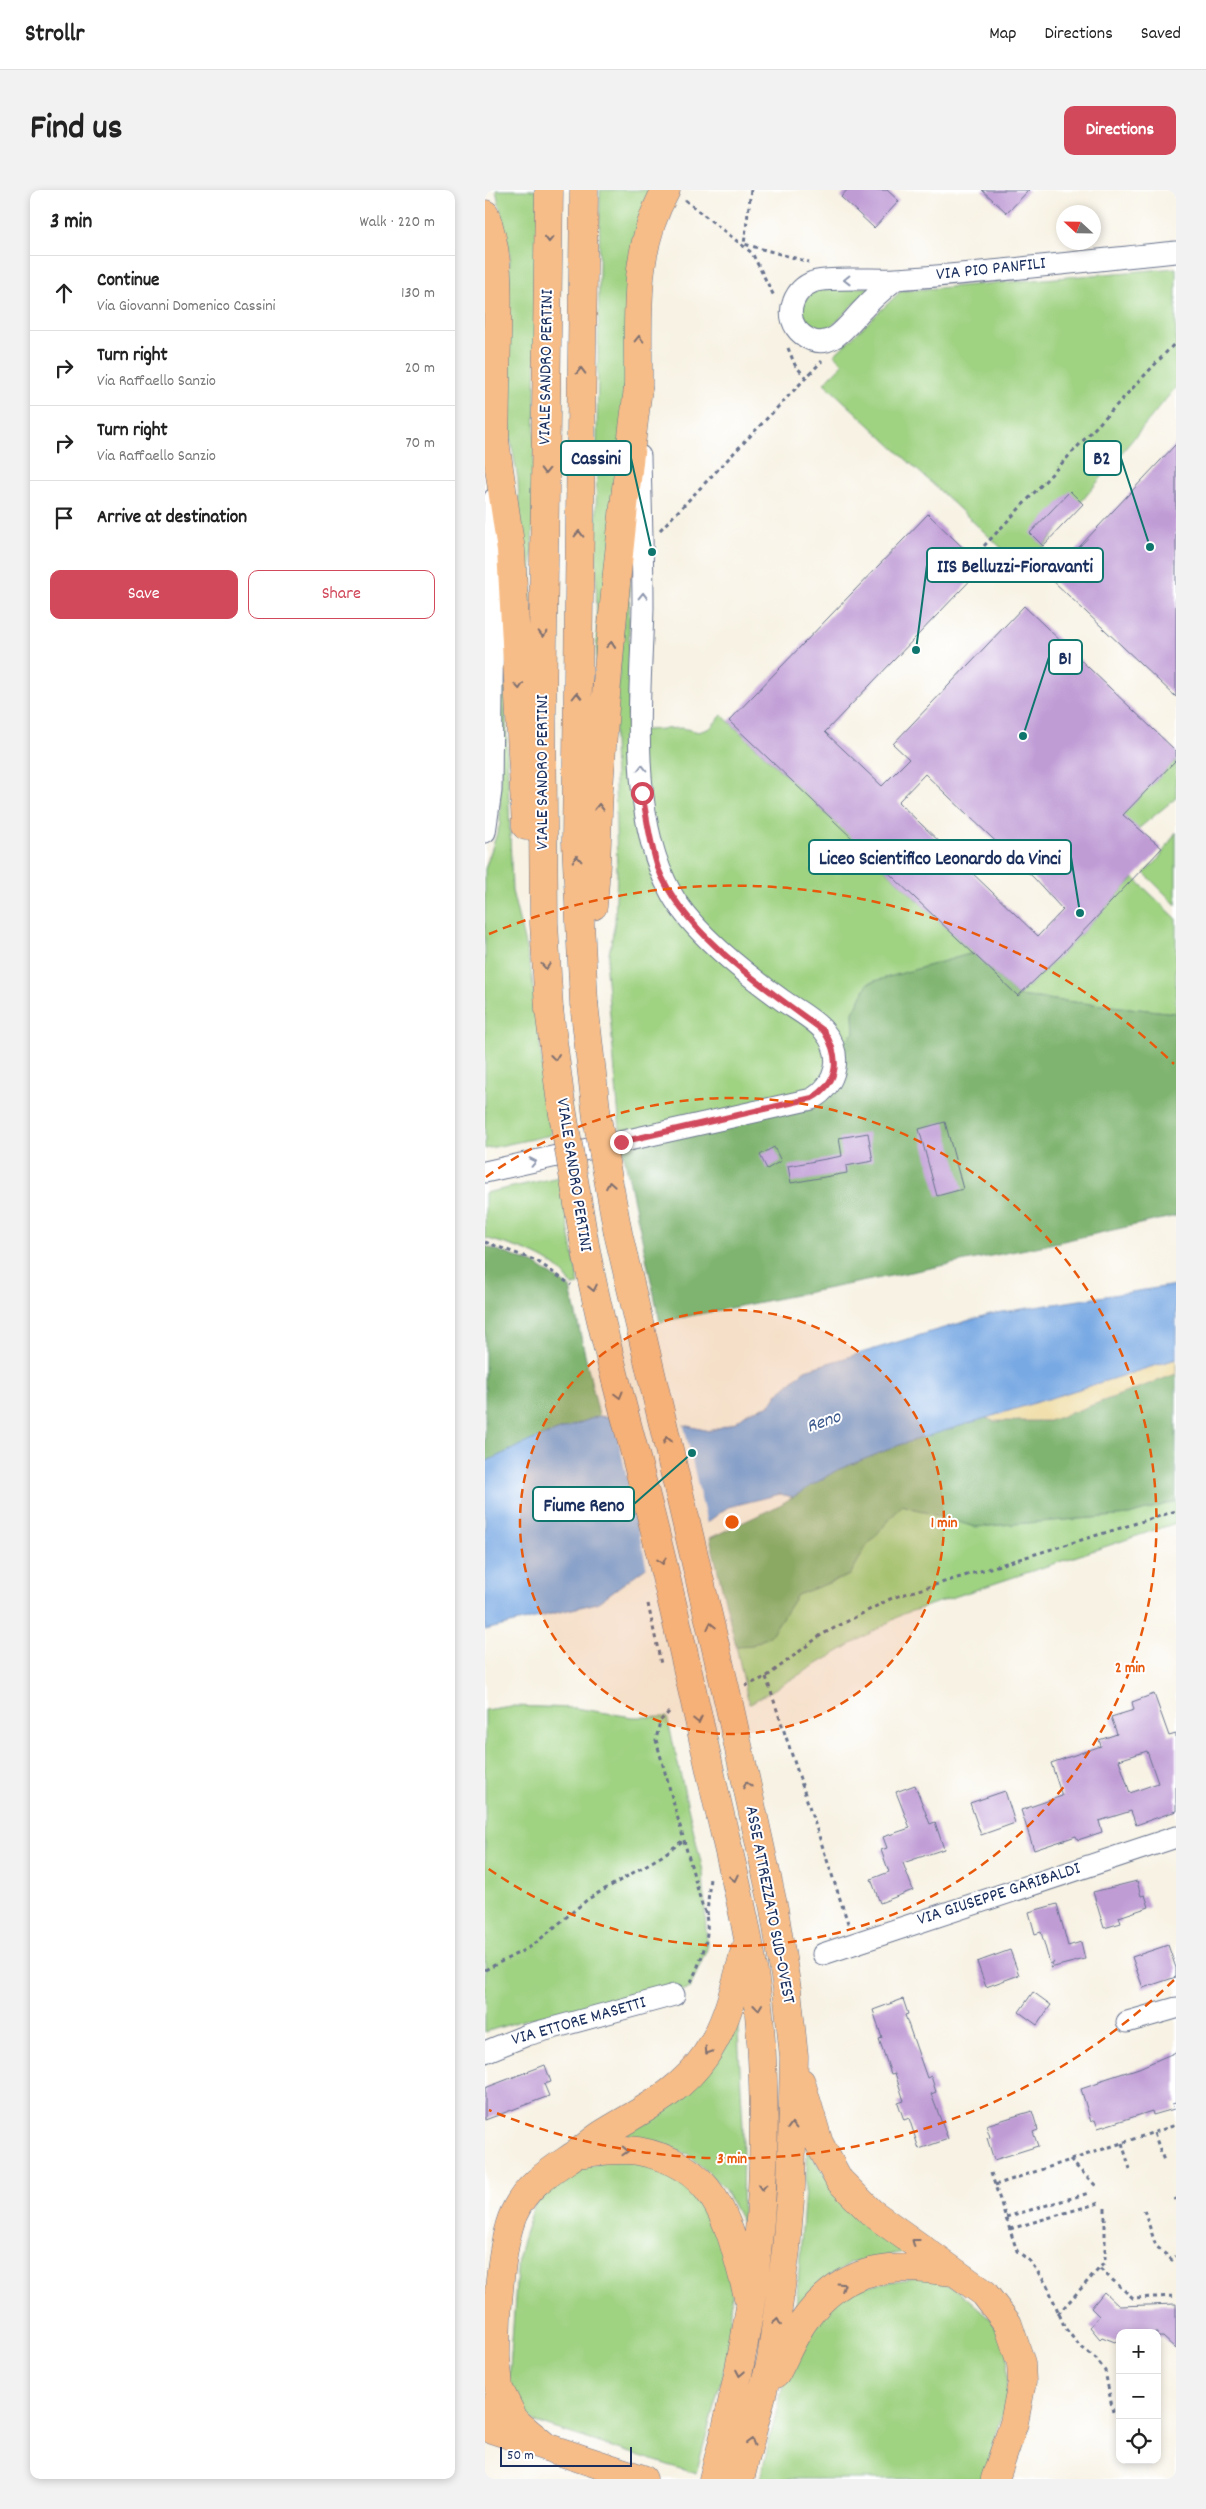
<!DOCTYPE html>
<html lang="en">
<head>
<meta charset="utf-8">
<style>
  :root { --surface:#fff; --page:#f2f2f2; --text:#222; --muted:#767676; --line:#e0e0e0; --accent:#d1495b }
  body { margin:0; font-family:Dekko,sans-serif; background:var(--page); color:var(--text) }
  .controls { position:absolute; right:15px; bottom:15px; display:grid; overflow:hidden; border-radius:10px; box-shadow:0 2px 8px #0003 }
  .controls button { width:45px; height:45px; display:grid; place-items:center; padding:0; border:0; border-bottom:1px solid var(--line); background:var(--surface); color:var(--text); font:25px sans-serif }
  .compass { position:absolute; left:571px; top:15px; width:45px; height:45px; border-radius:50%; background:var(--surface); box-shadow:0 2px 8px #0003; rotate:292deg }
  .scale { position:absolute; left:15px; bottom:12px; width:132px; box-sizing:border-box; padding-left:5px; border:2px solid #1b2f5e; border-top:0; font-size:14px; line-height:18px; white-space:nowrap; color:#1b2f5e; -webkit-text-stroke:4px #fff; paint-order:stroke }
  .stop { position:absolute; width:15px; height:15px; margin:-11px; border:4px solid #d1495b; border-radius:50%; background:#fff }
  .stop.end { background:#d1495b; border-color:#fff; box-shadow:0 1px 5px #0008 }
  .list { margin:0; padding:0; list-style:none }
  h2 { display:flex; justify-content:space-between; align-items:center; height:65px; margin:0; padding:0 20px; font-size:21px }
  h2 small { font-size:16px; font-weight:400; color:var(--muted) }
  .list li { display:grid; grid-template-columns:32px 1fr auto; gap:15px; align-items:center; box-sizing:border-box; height:75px; padding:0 20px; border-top:1px solid var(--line) }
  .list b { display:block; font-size:19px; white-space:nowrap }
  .list p { margin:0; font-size:16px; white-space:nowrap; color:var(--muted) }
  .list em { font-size:16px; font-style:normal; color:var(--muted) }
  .actions { display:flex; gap:10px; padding:15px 20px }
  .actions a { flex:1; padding:11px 0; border:1px solid var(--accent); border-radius:10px; text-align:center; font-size:18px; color:var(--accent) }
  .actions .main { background:var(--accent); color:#fff }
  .icon { flex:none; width:28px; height:28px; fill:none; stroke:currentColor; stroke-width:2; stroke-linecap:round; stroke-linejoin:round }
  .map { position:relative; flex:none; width:691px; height:2289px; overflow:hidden; border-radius:10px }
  header { display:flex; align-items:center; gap:30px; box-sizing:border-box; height:70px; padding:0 25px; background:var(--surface); border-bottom:1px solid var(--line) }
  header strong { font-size:24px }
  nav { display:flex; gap:28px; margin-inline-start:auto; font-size:18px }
  .intro { display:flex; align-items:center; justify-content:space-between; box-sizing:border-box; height:120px; padding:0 30px }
  h1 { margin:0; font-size:35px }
  .button { padding:12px 22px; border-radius:10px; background:var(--accent); color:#fff; font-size:18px; font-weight:700 }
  main { display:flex; gap:30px; padding:0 30px }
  aside { flex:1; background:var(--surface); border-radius:10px; box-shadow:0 2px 8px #0003 }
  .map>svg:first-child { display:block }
  .green { fill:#9fd281; stroke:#5d8070 }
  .forest { fill:#7fb46f; stroke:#4d7266 }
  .sand { fill:#eeda9e; stroke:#84847e }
  .water { fill:#78a9e3; stroke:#4a6ca0 }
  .pier { fill:#f7f2e3 }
  .building { fill:#c09cd5; fill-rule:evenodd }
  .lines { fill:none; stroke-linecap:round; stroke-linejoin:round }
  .minor-casing { stroke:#68738d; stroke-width:23 }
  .major-casing { stroke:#68738d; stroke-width:29 }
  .highway-casing { stroke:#68738d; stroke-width:29 }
  .path { stroke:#68738d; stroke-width:3; stroke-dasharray:4 4; stroke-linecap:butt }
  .minor { stroke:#fff; stroke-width:21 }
  .major { stroke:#f7bd88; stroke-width:28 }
  .highway { stroke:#f7bd88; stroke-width:28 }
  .highway-bridge-casing { stroke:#68738d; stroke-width:29; stroke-linecap:butt }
  .highway-bridge { stroke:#f7bd88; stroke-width:28 }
  .oneway { stroke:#7e6f71 }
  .oneway2 { stroke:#8d97ae }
  .route { stroke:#d1495b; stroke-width:6 }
  .ring { fill:none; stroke:#e8590c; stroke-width:2.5; stroke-dasharray:9 6 }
  .labels { text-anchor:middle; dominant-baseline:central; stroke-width:4; stroke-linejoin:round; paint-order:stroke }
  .street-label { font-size:18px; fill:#1b2f5e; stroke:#fff }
  .water-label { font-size:19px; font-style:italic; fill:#3c5a8d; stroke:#fff }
  .centre { fill:#e8590c; stroke:#fff; stroke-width:2.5 }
  .ring-label { font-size:15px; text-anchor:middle; font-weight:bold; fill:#e8590c; stroke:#fff; stroke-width:4; stroke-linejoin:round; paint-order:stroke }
  .leader { fill:none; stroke:#0f766e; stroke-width:2 }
  .callout-dot { fill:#0f766e; stroke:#fff; stroke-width:2 }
  .callout { fill:#fff; stroke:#0f766e; stroke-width:2 }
  .callout-label { font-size:19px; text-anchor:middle; font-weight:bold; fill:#1b2f5e }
</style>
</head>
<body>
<header>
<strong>Strollr</strong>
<nav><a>Map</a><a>Directions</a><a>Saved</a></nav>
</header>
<div class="intro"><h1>Find us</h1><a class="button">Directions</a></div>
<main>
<aside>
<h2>3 min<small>Walk · 220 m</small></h2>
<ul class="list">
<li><svg class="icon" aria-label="ahead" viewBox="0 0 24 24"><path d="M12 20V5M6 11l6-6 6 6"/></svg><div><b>Continue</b><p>Via Giovanni Domenico Cassini</p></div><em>130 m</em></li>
<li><svg class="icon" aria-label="right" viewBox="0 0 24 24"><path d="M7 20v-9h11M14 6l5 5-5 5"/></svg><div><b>Turn right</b><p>Via Raffaello Sanzio</p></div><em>20 m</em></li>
<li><svg class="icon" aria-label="right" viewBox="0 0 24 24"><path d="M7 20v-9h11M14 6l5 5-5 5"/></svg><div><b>Turn right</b><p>Via Raffaello Sanzio</p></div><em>70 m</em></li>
<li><svg class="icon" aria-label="arrive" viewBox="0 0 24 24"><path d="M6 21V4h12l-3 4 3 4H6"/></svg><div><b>Arrive at destination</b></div></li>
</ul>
<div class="actions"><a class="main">Save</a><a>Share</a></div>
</aside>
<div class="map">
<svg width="691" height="2289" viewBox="0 0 691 2289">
  <rect width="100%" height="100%" fill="#fff"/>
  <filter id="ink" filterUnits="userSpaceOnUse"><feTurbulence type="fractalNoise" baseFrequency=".02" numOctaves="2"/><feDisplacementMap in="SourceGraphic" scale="10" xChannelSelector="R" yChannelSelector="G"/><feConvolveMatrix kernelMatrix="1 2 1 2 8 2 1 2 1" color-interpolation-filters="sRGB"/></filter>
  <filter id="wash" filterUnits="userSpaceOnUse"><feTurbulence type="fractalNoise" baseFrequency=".0096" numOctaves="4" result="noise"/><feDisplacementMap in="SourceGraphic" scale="20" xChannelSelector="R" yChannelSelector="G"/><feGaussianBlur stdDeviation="1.12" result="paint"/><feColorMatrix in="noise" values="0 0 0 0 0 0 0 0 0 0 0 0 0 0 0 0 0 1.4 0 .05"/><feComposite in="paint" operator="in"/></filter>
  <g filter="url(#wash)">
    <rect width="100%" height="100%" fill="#f7f2e3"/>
    <path class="green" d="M11 0H54L44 525 33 289 19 213 25 64Z
      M115 0H166L150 46 146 186 112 518 111 328Z
      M691 78V197L540 380 339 193 358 174 349 165 416 101Z
      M386 97 346 137 331 141 317 131 316 114 331 100Z
      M145 346 143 541 197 538 214 542 225 538 237 525 488 763 383 793 368 823 369 843 348 861 336 903 136 952 121 780 130 732 132 683 129 548Z
      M15 357 27 701 46 779 66 945 0 959V679L15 634Z
      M691 570V608L648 643 580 718 562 703Z
      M691 642V715L659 683 672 671Z
      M649 688 691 728V823L533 806 574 767Z
      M74 987 94 1095 87 1096C71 1066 30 1057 0 1048V1003Z
      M691 1311V1333L418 1424 264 1514 251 1456 267 1455 285 1446 312 1405 365 1385 381 1357 417 1315 490 1337 644 1325Z
      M26 1516 90 1518 147 1527H182L218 1681 222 1759 205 1798 153 1813 42 1829 0 1842V1520Z
      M252 1821 258 1937 257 2033 239 1998 203 1964 135 1947Z
      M323 1961 366 2020 424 2061 365 2073 336 2092 311 2117Z
      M129 1969 185 1979 226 2014 249 2077 243 2164 211 2284 50 2232 23 2206 33 2066 50 2013 79 1984Z
      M441 2086 474 2101 505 2128 523 2160 521 2211 499 2289H275L301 2182 324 2139 360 2099Z"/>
    <path class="forest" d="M488 763 533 806 691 823V1026L551 1057 175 1132 136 952 327 909 348 861 369 843 368 823 383 793Z
      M0 1056 50 1074 85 1098 114 1226 45 1251 0 1272Z
      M691 1184V1311L644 1325 490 1337 417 1315 381 1357 365 1385 312 1405 285 1446 267 1455 251 1456 225 1348 293 1316 352 1280 417 1254 501 1228 508 1231H564Z"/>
    <path class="sand" d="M691 1169V1184L564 1231H508L501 1228Z"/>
    <path class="water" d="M691 1095V1169L417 1254 352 1280 308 1307 295 1304 243 1317 112 1413 0 1440V1272L45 1251 114 1226 199 1235 224 1241 249 1233 264 1222 285 1215 292 1204 320 1180 505 1124Z"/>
    <path class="pier" d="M128 1225 198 1232 222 1334 162 1379Z"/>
    <g id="blocks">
      <path class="building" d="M362 0H402L414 11 389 38 356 7Z
        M497 0H544L522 23Z
        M691 254V507L565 388Z
        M585 301 598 314 558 356 545 343Z
        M443 324 498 377 340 542 397 596 424 569 408 554 539 416 691 561V570L638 625 677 658 574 767 533 806 244 531ZM440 584 549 688 578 720 553 746 413 612Z
        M460 932 478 999 452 1006 434 939Z
        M383 943 388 971 361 976 362 983 306 993 303 976 357 966 354 948Z
        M289 957 296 971 282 979 275 965Z
        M669 1504 684 1546 691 1544V1621L651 1635 646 1621 614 1631 617 1642 593 1650 591 1646 549 1660 536 1620 577 1606 566 1573 616 1556 614 1550 632 1544 626 1527 649 1520 647 1512ZM662 1561 673 1593 645 1603 634 1570Z
        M430 1595 445 1634 450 1632 459 1659 418 1673 428 1700 395 1713 386 1689 404 1682 396 1660 402 1658 398 1647 425 1638 411 1602Z
        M520 1601 530 1633 496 1645 485 1613Z
        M652 1691 656 1706 660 1705 664 1717 634 1727 636 1733 619 1738 608 1702Z
        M572 1714 583 1756 596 1752 600 1769 565 1778 569 1772 565 1774 556 1742 550 1744 544 1722Z
        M683 1755 691 1778V1787L658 1798 647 1767Z
        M525 1760 534 1785 501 1797 492 1772Z
        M548 1802 566 1815 552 1835 534 1822Z
        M418 1809 423 1824 420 1825 442 1888 446 1886 451 1902 446 1904 463 1949 434 1959 424 1928 419 1930 413 1913 419 1911 410 1883 406 1884 394 1849 397 1848 388 1820Z
        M691 1862V1913L687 1914 689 1919 668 1925 667 1921 613 1938 610 1930 606 1932 596 1899 614 1893V1891L654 1878Z
        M60 1875 66 1892 59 1894 64 1906 0 1930V1898Z
        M547 1921 553 1940 548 1942 553 1956 509 1970 502 1948 505 1947 501 1935Z
        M619 2102 634 2116 691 2114V2159L678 2147H672V2143H635V2147L630 2152 617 2147 615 2149 605 2137 614 2126 606 2118Z"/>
    </g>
  </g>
  <g filter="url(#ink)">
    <use href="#blocks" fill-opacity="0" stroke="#68738d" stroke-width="1"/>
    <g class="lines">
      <g class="minor-casing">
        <path id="minor" d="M411 89C400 98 389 107 380 117 365 131 350 159 326 150 320 147 315 144 311 138 300 121 310 99 328 92 340 87 394 90 411 89 505 83 598 71 691 62
          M0 642 6 601 9 309
          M0 982 327 909C352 894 359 865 339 841 329 829 310 819 297 810 261 784 207 742 186 703 142 623 156 506 158 417 158 366 156 316 155 266
          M338 1764 691 1647
          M642 1832 691 1818
          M0 1862 42 1845 189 1805"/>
      </g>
      <g class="major-casing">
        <path id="major" d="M0 24C15 64 13 106 12 148 11 182 11 217 10 251
          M153 198C154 129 146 62 181 0
          M0 2237 158 2289"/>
      </g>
      <g class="highway-casing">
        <path id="highway" d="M64 0 57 522 59 733 64 819
          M99 0 91 652 99 813
          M10 251 26 360 41 636
          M108 716C112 677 112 638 114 599 123 465 136 331 153 198
          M133 1043 244 1514 289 1719 302 1799 309 1867 306 1997 301 2060 286 2170 255 2289
          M99 1050C116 1142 142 1231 165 1322 188 1412 208 1503 228 1594 245 1669 267 1747 274 1824 288 1987 271 2132 228 2289
          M316 1892 334 1953 354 1990 386 2022 499 2103 523 2134 536 2173 537 2192 529 2233 510 2289
          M91 1964C111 1962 133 1958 153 1961 236 1976 245 2039 263 2107
          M291 2184C301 2166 309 2143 322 2127 362 2074 408 2074 467 2082
          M14 2199 30 2231 60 2256
          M0 2229C7 2224 12 2215 13 2207 16 2194 11 2179 11 2165 11 2130 15 2053 29 2023 42 1994 66 1981 91 1964 101 1957 109 1949 119 1943 156 1920 194 1904 220 1866 242 1835 250 1796 260 1760"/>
      </g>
      <path class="path" d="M266 0 259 54 324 72
        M200 10 267 63 290 108
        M303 158 310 175 321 188
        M175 340 337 171
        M499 356 691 152
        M0 1052 52 1071 86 1095
        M163 1414 176 1474
        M281 1487 364 1736
        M260 1496 281 1487 336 1445 407 1408 691 1321
        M184 1522 175 1531 171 1550 217 1715C230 1739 216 1771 205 1794
        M222 1725 225 1687
        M0 1780 47 1756 103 1709 177 1666 200 1649
        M669 1943 679 1971
        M637 1953 645 1979
        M585 1970 613 1998
        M506 1983 532 2061 545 2071 562 2095 580 2138 593 2154 612 2170 620 2181 628 2222
        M510 1995 691 1935
        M690 2008 691 2010
        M659 2020 671 2056 687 2070 691 2066
        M521 2027 604 2003
        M525 2039 614 2013
        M615 2079 648 2108 691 2106
        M573 2124 620 2072V2014"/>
      <use href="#minor" class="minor"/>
      <use href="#major" class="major"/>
      <use href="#highway" class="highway"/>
      <g class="highway-bridge-casing">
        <path id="highway-bridge" d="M99 813 112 928 133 1043
          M64 819 75 906 99 1050"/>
      </g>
      <use href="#highway-bridge" class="highway-bridge"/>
    </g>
    <defs><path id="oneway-chevron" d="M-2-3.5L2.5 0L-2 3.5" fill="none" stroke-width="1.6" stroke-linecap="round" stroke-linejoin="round" transform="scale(1.25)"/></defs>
    <g class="oneway">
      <use href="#oneway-chevron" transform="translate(64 49) rotate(91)"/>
      <use href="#oneway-chevron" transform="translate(154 149) rotate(-89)"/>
      <use href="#oneway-chevron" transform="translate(96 181) rotate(-89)"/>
      <use href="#oneway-chevron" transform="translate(60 281) rotate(91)"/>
      <use href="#oneway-chevron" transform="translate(94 344) rotate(-89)"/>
      <use href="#oneway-chevron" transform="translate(58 444) rotate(91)"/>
      <use href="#oneway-chevron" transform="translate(126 455) rotate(-85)"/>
      <use href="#oneway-chevron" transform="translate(34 496) rotate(86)"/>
      <use href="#oneway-chevron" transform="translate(92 506) rotate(-90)"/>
      <use href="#oneway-chevron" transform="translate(114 617) rotate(-89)"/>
      <use href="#oneway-chevron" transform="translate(92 669) rotate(-92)"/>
      <use href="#oneway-chevron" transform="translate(61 776) rotate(86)"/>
      <use href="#oneway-chevron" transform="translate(70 867) rotate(83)"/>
      <use href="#oneway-chevron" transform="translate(125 995) rotate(-100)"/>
      <use href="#oneway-chevron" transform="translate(108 1098) rotate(78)"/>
      <use href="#oneway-chevron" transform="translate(134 1205) rotate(75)"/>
      <use href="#oneway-chevron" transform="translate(182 1250) rotate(-104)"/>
      <use href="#oneway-chevron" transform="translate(177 1371) rotate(77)"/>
      <use href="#oneway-chevron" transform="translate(226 1436) rotate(-103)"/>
      <use href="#oneway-chevron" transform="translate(213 1530) rotate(77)"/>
      <use href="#oneway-chevron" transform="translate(262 1595) rotate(-102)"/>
      <use href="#oneway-chevron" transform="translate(249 1688) rotate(78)"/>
      <use href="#oneway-chevron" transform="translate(273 1817) rotate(83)"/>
      <use href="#oneway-chevron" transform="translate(223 1861) rotate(123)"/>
      <use href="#oneway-chevron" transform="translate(307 1936) rotate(-91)"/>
      <use href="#oneway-chevron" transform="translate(140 1961) rotate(2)"/>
      <use href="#oneway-chevron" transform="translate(277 1997) rotate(92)"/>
      <use href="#oneway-chevron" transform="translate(430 2052) rotate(-143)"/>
      <use href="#oneway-chevron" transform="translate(357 2096) rotate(-32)"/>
      <use href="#oneway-chevron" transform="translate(292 2132) rotate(-81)"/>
      <use href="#oneway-chevron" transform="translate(255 2183) rotate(101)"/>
      <use href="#oneway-chevron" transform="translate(266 2252) rotate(-74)"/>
    </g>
    <g class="oneway2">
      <use href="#oneway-chevron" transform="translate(362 90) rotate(179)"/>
      <use href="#oneway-chevron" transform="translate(158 406) rotate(-89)"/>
      <use href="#oneway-chevron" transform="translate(157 578) rotate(-90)"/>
      <use href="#oneway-chevron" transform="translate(48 972) rotate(-12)"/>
    </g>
  </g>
  <g class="lines" filter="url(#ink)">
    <path class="route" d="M136 952 327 908C355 892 355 867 339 841 282 799 199 745 173 678 165 654 162 628 157 603"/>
  </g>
  <circle cx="247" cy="1332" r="212" fill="#e8590c" fill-opacity=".12"/>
  <g class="ring">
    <circle cx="247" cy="1332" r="212"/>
    <path d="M1 987A424 424 0 1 1 1 1677"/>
    <path d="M689 1790A636 636 0 0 1 4 1920M4 744A636 636 0 0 1 689 874"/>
  </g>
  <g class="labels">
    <g class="street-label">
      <text transform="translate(506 80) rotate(-6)">VIA PIO PANFILI</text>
      <text transform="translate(62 177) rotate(-89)">VIALE SANDRO PERTINI</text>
      <text transform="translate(58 582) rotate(-90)">VIALE SANDRO PERTINI</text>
      <text transform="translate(88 985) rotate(81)">VIALE SANDRO PERTINI</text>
      <text transform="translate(514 1705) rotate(-18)">VIA GIUSEPPE GARIBALDI</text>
      <text transform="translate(284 1715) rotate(79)">ASSE ATTREZZATO SUD-OVEST</text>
      <text transform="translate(94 1832) rotate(-16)">VIA ETTORE MASETTI</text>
    </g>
    <g class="water-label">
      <text transform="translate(339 1233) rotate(-19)">Reno</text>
    </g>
  </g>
  <circle cx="247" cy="1332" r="8" class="centre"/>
  <g class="ring-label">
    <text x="459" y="1337">1 min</text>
    <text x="645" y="1482">2 min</text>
    <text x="247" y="1973">3 min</text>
  </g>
  <path class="leader" d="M665 357L636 268M167 362L146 268M431 460L442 375M538 546L564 467M595 723L586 667M207 1263L149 1314"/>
  <g class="callout-dot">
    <circle cx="665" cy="357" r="5"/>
    <circle cx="167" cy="362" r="5"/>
    <circle cx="431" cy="460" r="5"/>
    <circle cx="538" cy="546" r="5"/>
    <circle cx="595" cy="723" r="5"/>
    <circle cx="207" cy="1263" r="5"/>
  </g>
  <g class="callout">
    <rect x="599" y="251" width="37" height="34" rx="5"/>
    <rect x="76" y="251" width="70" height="34" rx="5"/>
    <rect x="442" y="358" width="176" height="34" rx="5"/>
    <rect x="564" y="450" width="33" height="34" rx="5"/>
    <rect x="324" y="650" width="262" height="34" rx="5"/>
    <rect x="48" y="1297" width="101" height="34" rx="5"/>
  </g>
  <g class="callout-label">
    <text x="617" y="274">B2</text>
    <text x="111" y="274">Cassini</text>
    <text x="530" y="382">IIS Belluzzi-Fioravanti</text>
    <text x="580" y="474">B1</text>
    <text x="455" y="674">Liceo Scientifico Leonardo da Vinci</text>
    <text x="99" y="1321">Fiume Reno</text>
  </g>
</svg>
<div class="controls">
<button>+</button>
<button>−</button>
<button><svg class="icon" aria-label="locate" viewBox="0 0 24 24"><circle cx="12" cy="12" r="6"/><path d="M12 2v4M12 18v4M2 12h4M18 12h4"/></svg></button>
</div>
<svg class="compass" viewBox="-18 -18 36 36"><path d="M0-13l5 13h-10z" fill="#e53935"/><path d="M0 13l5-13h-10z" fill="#767676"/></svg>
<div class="scale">50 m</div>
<div class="stop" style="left:157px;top:603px"></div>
<div class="stop end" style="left:136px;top:952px"></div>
</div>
</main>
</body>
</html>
